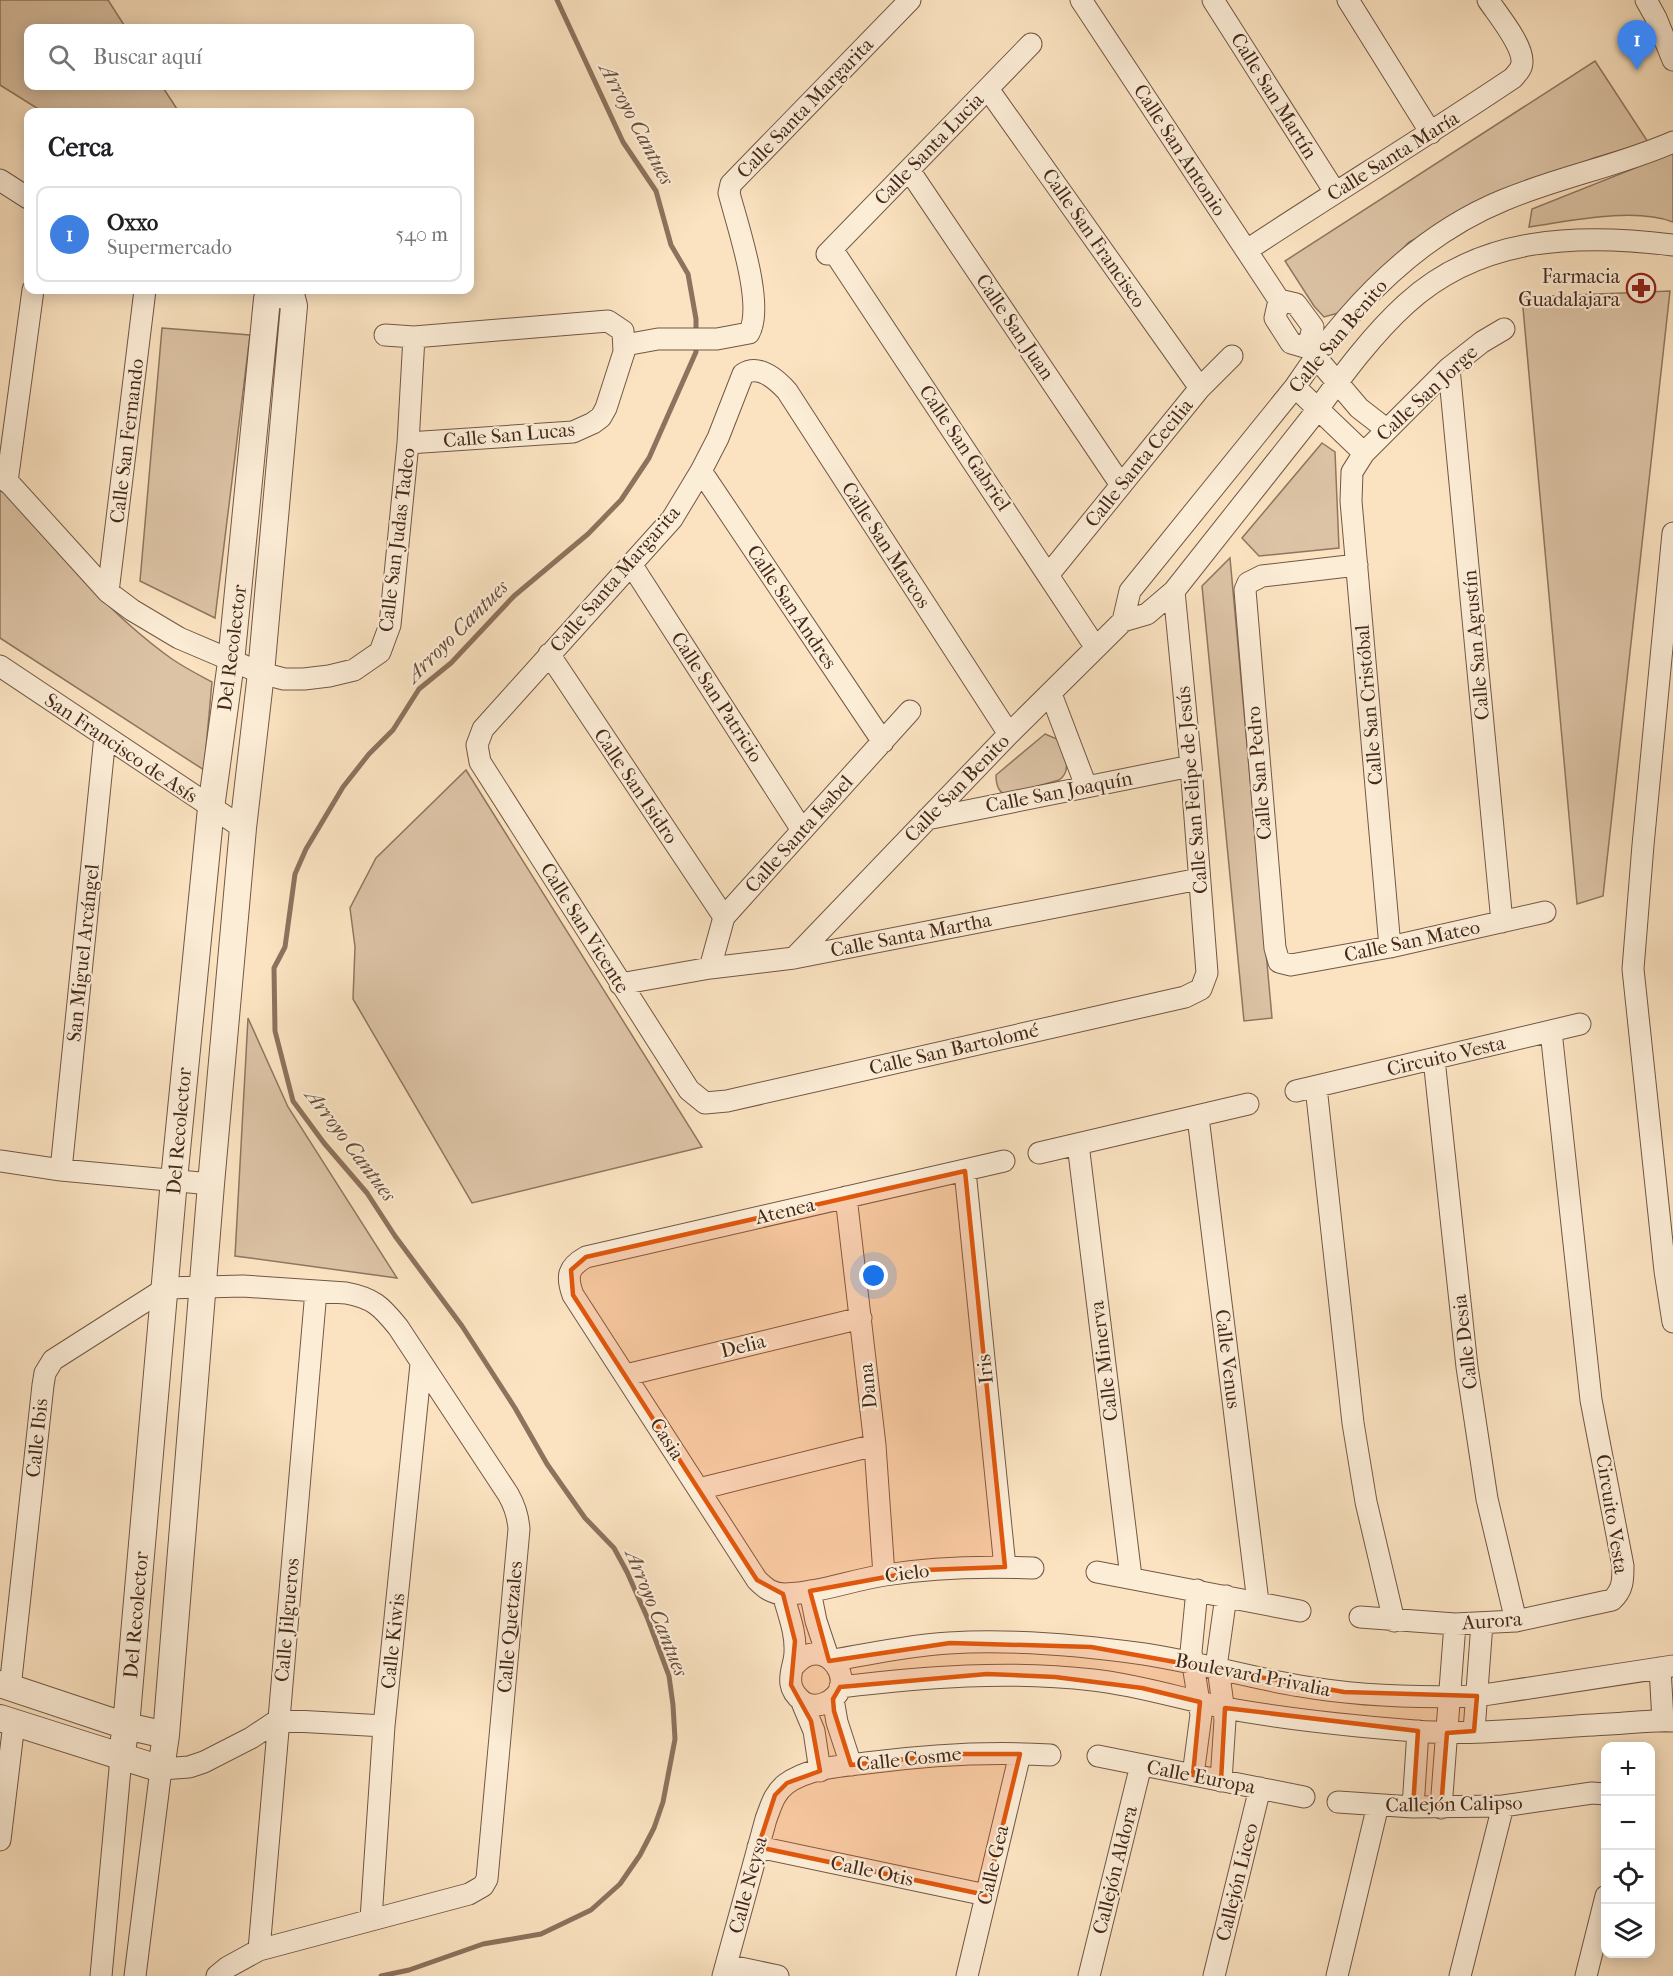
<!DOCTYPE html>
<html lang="es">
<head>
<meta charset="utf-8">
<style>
  :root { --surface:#fff; --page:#f6f6f6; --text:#202124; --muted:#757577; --line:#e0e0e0; --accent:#8f2418 }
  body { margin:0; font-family:"IM FELL French Canon",serif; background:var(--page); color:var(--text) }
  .controls { position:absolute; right:18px; bottom:18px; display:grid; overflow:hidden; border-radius:12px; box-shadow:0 3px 15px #0003 }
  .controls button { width:54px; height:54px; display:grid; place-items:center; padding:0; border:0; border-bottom:2px solid var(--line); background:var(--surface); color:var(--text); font:30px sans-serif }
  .you { position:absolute; left:874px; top:1276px; width:21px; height:21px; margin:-15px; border:4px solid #fff; border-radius:50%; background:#1a73e8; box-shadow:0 0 0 9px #1a73e833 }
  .badge { display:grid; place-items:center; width:39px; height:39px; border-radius:50%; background:var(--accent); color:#fff; font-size:20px; font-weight:700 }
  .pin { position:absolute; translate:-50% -50px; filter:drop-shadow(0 2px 3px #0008) }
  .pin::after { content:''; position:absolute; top:32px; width:21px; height:18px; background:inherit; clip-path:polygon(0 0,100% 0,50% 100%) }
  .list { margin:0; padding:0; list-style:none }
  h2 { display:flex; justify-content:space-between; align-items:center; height:78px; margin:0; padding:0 24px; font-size:26px }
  h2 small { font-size:20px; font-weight:400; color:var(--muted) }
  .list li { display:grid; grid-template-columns:39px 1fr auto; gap:18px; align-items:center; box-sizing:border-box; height:96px; margin:0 12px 12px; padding:0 12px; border:2px solid var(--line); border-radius:12px }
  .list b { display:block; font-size:22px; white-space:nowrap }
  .list p { margin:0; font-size:20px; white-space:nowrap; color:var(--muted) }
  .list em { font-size:20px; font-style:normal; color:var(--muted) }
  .icon { flex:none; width:33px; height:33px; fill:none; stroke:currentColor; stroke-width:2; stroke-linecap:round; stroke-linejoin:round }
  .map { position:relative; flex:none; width:1673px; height:1976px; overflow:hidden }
  .search { position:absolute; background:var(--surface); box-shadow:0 3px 15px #0003; left:24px; top:24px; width:450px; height:66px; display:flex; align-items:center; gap:15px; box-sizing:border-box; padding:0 21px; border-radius:12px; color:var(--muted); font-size:22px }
  .panel { position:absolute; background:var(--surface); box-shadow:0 3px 15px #0003; left:24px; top:108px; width:450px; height:186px; border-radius:12px }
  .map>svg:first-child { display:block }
  .green { fill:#dcc3a5; stroke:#907660; stroke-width:1.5 }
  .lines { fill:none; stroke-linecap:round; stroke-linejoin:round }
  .stream { stroke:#8d725d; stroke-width:5 }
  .minor-casing { stroke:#725744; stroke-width:23 }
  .tertiary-casing { stroke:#725744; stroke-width:28 }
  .minor { stroke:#fcedd7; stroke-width:21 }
  .tertiary { stroke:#fcedd7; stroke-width:26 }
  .marked { fill:#e0570d; fill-opacity:0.2; stroke:#e0570d; stroke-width:4.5; stroke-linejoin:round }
  .labels { text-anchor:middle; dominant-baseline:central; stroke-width:4.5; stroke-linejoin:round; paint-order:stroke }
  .street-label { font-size:20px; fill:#44281b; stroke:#fcedd7 }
  .poi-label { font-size:20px; fill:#44281b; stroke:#fcedd7; text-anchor:end }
  .water-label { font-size:21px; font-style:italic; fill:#684d3c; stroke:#fcedd7 }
</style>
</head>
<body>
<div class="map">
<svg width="1673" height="1976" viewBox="0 0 1673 1976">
  <rect width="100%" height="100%" fill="#fbe3c1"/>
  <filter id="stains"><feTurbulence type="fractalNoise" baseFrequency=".00333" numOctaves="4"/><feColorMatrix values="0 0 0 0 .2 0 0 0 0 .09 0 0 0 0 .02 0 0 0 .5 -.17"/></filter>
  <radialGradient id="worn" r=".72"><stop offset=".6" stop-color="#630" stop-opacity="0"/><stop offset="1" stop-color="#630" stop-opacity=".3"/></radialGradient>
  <path class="green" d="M0 0H108L126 28H28V86H162L179 112H43L0 85Z
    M1595 61 1648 142 1594 158 1542 179 1469 212 1409 242 1342 312 1324 317 1314 306 1285 261Z
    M1673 153V222C1634 207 1570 221 1529 227L1532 209Z
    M1670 291 1603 896 1577 904 1522 297Z
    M162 328 250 335 215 618 140 581Z
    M1322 443 1335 452 1339 548 1259 556 1242 538Z
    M0 485C53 547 105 611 172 659 185 668 199 675 212 682L204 770 0 638Z
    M1230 558 1272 1018 1244 1021 1202 586Z
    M1045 734 1057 739C1063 751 1074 770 1059 780L1007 795C998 793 996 784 996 775Z
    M466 770 702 1147 472 1203 353 999 355 947 350 908 376 858Z
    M248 1018 288 1107 397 1278 235 1256Z"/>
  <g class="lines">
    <path class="stream" d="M557 0 623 142 656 191 671 245 688 274 696 319V335
      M381 1976 409 1970 483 1944 541 1934 591 1910 620 1884 640 1855 654 1828 663 1802 675 1739 673 1705 669 1676 647 1617 627 1572 614 1548 585 1518 547 1464 515 1408 462 1326 395 1236 367 1193 324 1143 293 1101 275 1031 274 968 285 947 295 874 306 849 343 787 369 754 393 730 419 689 451 663 514 596 588 534 621 500 649 458 696 352V344"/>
    <g class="minor-casing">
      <path id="minor" d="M1081 0 1279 300 1275 318 1291 343 1308 348 1359 408 1386 429
        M1213 0 1335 192
        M1348 0 1431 133
        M1646 0 1656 18 1673 60
        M988 89 1200 388
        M909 170 1121 485
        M0 180 28 198
        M832 249 1096 648
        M1247 250C1335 192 1425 137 1513 78 1517 73 1522 69 1522 62 1523 45 1498 15 1488 0
        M827 254 1031 44
        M1279 300 1296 304 1313 327 1308 348
        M385 335 414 337 608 321 623 331 624 352 606 408 601 417 593 423 573 432 408 443
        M625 345 658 339H717L749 333C765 305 737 224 729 193L731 184 910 0
        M1449 368 1502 922
        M1295 387 1364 453
        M701 471 883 742
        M0 473 108 592 132 610 179 638 261 673 284 679H304L329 676 354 670 380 652 390 625 408 443 414 337
        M7 482 33 290
        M1673 533 1643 845 1633 969 1665 1271 1673 1322
        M631 564 802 830
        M1357 565 1262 576 1248 583 1245 590 1275 948 1279 962 1291 965 1390 947 1545 912
        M1049 574 1200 388 1232 356
        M108 592 145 290
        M1123 621 1130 591 1295 387C1347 309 1416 236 1504 200 1559 177 1618 166 1673 142
        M549 654 724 917
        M0 666 243 828
        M1051 694 1086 786
        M1009 734 787 391C776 379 759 364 743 374L718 438 701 471 672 519 483 729 477 745 480 762 689 1090 705 1103 727 1101 1185 997 1201 989 1207 973 1191 766 1174 591
        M927 819 1191 766
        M1390 947 1351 501 1352 472 1364 453 1449 368 1482 342 1504 329
        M794 958 1009 734 1123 621 1147 614 1174 591 1318 409C1344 373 1373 334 1406 304 1480 236 1578 233 1673 245
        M710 968 724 917 910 711
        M620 984 710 968 794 958 1199 879
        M1434 1059 1467 1367 1487 1499 1516 1621
        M1316 1087 1353 1423 1366 1502 1394 1621
        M1296 1091 1580 1024
        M1198 1117 1258 1602
        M1078 1144 1131 1577
        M1039 1153 1248 1104
        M0 1161 61 1170 211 1184
        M1004 1161 586 1257C568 1267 566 1276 573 1295L757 1580C765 1588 772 1594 785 1594 819 1593 852 1580 885 1575 934 1567 984 1566 1033 1568
        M61 1170 105 736
        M965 1171 1005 1567
        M846 1197 875 1445 884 1575
        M626 1375 861 1318
        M699 1489 875 1445
        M1097 1572 1300 1611
        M810 1591 816 1621 828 1657
        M783 1594C788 1613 796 1632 795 1652 795 1663 789 1673 791 1684 792 1691 797 1697 803 1702 810 1706 818 1706 825 1703 864 1687 824 1629 794 1666
        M1360 1617 1455 1624 1516 1621 1612 1600C1623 1590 1623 1580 1623 1566L1591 1400 1551 1031
        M833 1660C871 1654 910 1645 949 1643 1014 1639 1080 1645 1144 1654 1197 1662 1248 1677 1300 1686 1358 1696 1418 1698 1477 1696L1673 1666
        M1660 1668 1663 1721
        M840 1687C925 1677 1008 1670 1093 1680 1139 1685 1182 1699 1226 1708 1288 1720 1352 1726 1415 1731 1478 1736 1547 1727 1610 1724 1631 1723 1652 1720 1673 1721
        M10 1688 43 1385 45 1373 53 1360 166 1288 243 1286 346 1293C373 1298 381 1306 398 1327L508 1494C515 1506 518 1515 519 1529L487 1879 483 1886 469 1894 259 1950 228 1967 217 1976
        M833 1699 837 1722 851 1765
        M801 1700 814 1731 820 1771
        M1474 1731 1482 1623
        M1098 1756 1304 1797
        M1193 1775 1201 1715 1191 1652 1197 1590
        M1221 1781 1225 1720 1217 1660 1226 1596
        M1338 1802 1413 1807 1503 1806 1592 1793 1606 1794
        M1413 1807 1418 1731
        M1441 1808 1455 1624
        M0 1840 14 1723
        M758 1847 986 1895
        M371 1919 384 1726 421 1364
        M259 1950 316 1291
        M726 1965 778 1976
        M101 1976 121 1758
        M135 1976 161 1769 189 1767 204 1762 251 1738 278 1720 384 1726
        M723 1976 766 1819C771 1806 774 1793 786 1784 807 1768 841 1766 866 1763 928 1755 988 1751 1050 1755
        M967 1976 1020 1754
        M1089 1976 1141 1765
        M1214 1976 1260 1788
        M1337 1976 1378 1805
        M1460 1976 1503 1806
        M1586 1976 1606 1896"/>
    </g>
    <g class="tertiary-casing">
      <path id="tertiary" d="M0 1684 126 1726 166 1735
        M0 1718 161 1769 166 1735 211 1184 243 828 261 673 294 306 292 298 273 293 267 299 231 662 211 808 174 1180 126 1726 121 1758"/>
    </g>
    <use href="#minor" class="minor"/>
    <use href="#tertiary" class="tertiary"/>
  </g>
  <path class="marked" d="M965 1171 1005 1567 924 1570 810 1591 829 1661 950 1643 1091 1647 1344 1692 1477 1696 1474 1731 1447 1733 1441 1808 1413 1807 1418 1731 1225 1708 1221 1781 1193 1775 1200 1702 1142 1688 1055 1677 987 1674 840 1687 833 1699 834 1711 851 1765 952 1754H1020L986 1895 758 1847 775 1795 787 1783 820 1771 811 1721 791 1685 795 1641 783 1594 757 1580 573 1295 571 1270 586 1257Z"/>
  <defs>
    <g id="pharmacy-ring" transform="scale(1.5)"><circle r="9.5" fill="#fcedd7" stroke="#8f2418" stroke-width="1.5"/><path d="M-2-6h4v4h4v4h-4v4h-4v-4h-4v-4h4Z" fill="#8f2418"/></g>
  </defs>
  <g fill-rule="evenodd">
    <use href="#pharmacy-ring" x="1641" y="288"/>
  </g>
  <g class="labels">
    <g class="street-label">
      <text transform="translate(1274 96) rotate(58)">Calle San Martín</text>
      <text transform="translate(805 108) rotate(-46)">Calle Santa Margarita</text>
      <text transform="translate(929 149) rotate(-46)">Calle Santa Lucia</text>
      <text transform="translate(1180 150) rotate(57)">Calle San Antonio</text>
      <text transform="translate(1393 156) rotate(-32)">Calle Santa María</text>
      <text transform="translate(1094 238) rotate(55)">Calle San Francisco</text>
      <text transform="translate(1015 327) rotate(56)">Calle San Juan</text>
      <text transform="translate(1338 336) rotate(-50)">Calle San Benito</text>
      <text transform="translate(1427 393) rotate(-43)">Calle San Jorge</text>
      <text transform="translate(509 435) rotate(-5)">Calle San Lucas</text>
      <text transform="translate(127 441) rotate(-83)">Calle San Fernando</text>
      <text transform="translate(965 448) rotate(56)">Calle San Gabriel</text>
      <text transform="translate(1139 463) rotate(-51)">Calle Santa Cecilia</text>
      <text transform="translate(397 540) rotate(-83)">Calle San Judas Tadeo</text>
      <text transform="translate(886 545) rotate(57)">Calle San Marcos</text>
      <text transform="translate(615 579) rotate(-49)">Calle Santa Margarita</text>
      <text transform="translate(792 607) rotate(56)">Calle San Andres</text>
      <text transform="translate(1476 645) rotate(-95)">Calle San Agustín</text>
      <text transform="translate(232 648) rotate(-83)">Del Recolector</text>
      <text transform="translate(717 697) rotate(57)">Calle San Patricio</text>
      <text transform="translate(1369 705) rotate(-95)">Calle San Cristóbal</text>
      <text transform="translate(121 748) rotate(34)">San Francisco de Asís</text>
      <text transform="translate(1259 773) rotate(-95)">Calle San Pedro</text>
      <text transform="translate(636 786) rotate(56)">Calle San Isidro</text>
      <text transform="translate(957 788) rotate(-46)">Calle San Benito</text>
      <text transform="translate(1192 790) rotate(-95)">Calle San Felipe de Jesús</text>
      <text transform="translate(1059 792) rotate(-11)">Calle San Joaquín</text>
      <text transform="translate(799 834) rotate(-48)">Calle Santa Isabel</text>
      <text transform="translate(585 928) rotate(58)">Calle San Vicente</text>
      <text transform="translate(911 935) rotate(-11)">Calle Santa Martha</text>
      <text transform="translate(1412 941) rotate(-12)">Calle San Mateo</text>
      <text transform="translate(83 953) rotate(-84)">San Miguel Arcángel</text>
      <text transform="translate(954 1049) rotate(-13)">Calle San Bartolomé</text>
      <text transform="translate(1446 1056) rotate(-13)">Circuito Vesta</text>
      <text transform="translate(179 1131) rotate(-85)">Del Recolector</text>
      <text transform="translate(785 1211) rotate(-13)">Atenea</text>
      <text transform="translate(1465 1342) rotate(-97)">Calle Desia</text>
      <text transform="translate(743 1346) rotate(-14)">Delia</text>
      <text transform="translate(1228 1359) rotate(83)">Calle Venus</text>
      <text transform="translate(1104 1361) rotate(-97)">Calle Minerva</text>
      <text transform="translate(985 1369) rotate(-96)">Iris</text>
      <text transform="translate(868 1386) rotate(-96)">Dana</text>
      <text transform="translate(37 1438) rotate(-84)">Calle Ibis</text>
      <text transform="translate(667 1439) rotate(57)">Casia</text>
      <text transform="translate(1612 1514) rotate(81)">Circuito Vesta</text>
      <text transform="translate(907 1573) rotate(-7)">Cielo</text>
      <text transform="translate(136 1615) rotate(-85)">Del Recolector</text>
      <text transform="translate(287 1620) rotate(-85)">Calle Jilgueros</text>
      <text transform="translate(1492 1621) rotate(-4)">Aurora</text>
      <text transform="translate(510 1627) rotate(-85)">Calle Quetzales</text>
      <text transform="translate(393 1641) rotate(-84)">Calle Kiwis</text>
      <text transform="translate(1253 1675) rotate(11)">Boulevard Privalia</text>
      <text transform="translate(909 1759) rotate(-6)">Calle Cosme</text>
      <text transform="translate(1201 1777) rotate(11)">Calle Europa</text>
      <text transform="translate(1454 1804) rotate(-1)">Callejón Calipso</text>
      <text transform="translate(993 1865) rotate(-77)">Calle Gea</text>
      <text transform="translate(1115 1870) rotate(-76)">Callejón Aldora</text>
      <text transform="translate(872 1871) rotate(12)">Calle Otis</text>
      <text transform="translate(1237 1882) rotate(-76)">Callejón Liceo</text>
      <text transform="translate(748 1885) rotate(-75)">Calle Neysa</text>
    </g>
    <g class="poi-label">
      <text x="1620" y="276">Farmacia<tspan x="1620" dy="23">Guadalajara</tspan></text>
    </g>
    <g class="water-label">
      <text transform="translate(637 124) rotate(62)">Arroyo Cantues</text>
      <text transform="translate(457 631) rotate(-45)">Arroyo Cantues</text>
      <text transform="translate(351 1145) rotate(53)">Arroyo Cantues</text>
      <text transform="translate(657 1613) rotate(68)">Arroyo Cantues</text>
    </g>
  </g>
  <rect width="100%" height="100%" filter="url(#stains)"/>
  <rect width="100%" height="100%" fill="url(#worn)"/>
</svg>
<div class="controls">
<button>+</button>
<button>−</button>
<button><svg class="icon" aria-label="locate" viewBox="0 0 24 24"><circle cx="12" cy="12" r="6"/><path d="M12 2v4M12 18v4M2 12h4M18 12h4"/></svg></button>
<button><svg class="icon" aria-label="layers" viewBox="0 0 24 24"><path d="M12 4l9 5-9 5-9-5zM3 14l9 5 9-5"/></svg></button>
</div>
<div class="you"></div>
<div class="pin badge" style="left:1637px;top:70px;background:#3f7fe0">1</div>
<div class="search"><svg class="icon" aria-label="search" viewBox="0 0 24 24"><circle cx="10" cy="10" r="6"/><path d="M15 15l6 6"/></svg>Buscar aquí</div>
<section class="panel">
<h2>Cerca<small></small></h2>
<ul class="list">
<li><span class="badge" style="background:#3f7fe0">1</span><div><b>Oxxo</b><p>Supermercado</p></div><em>540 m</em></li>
</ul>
</section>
</div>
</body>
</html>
